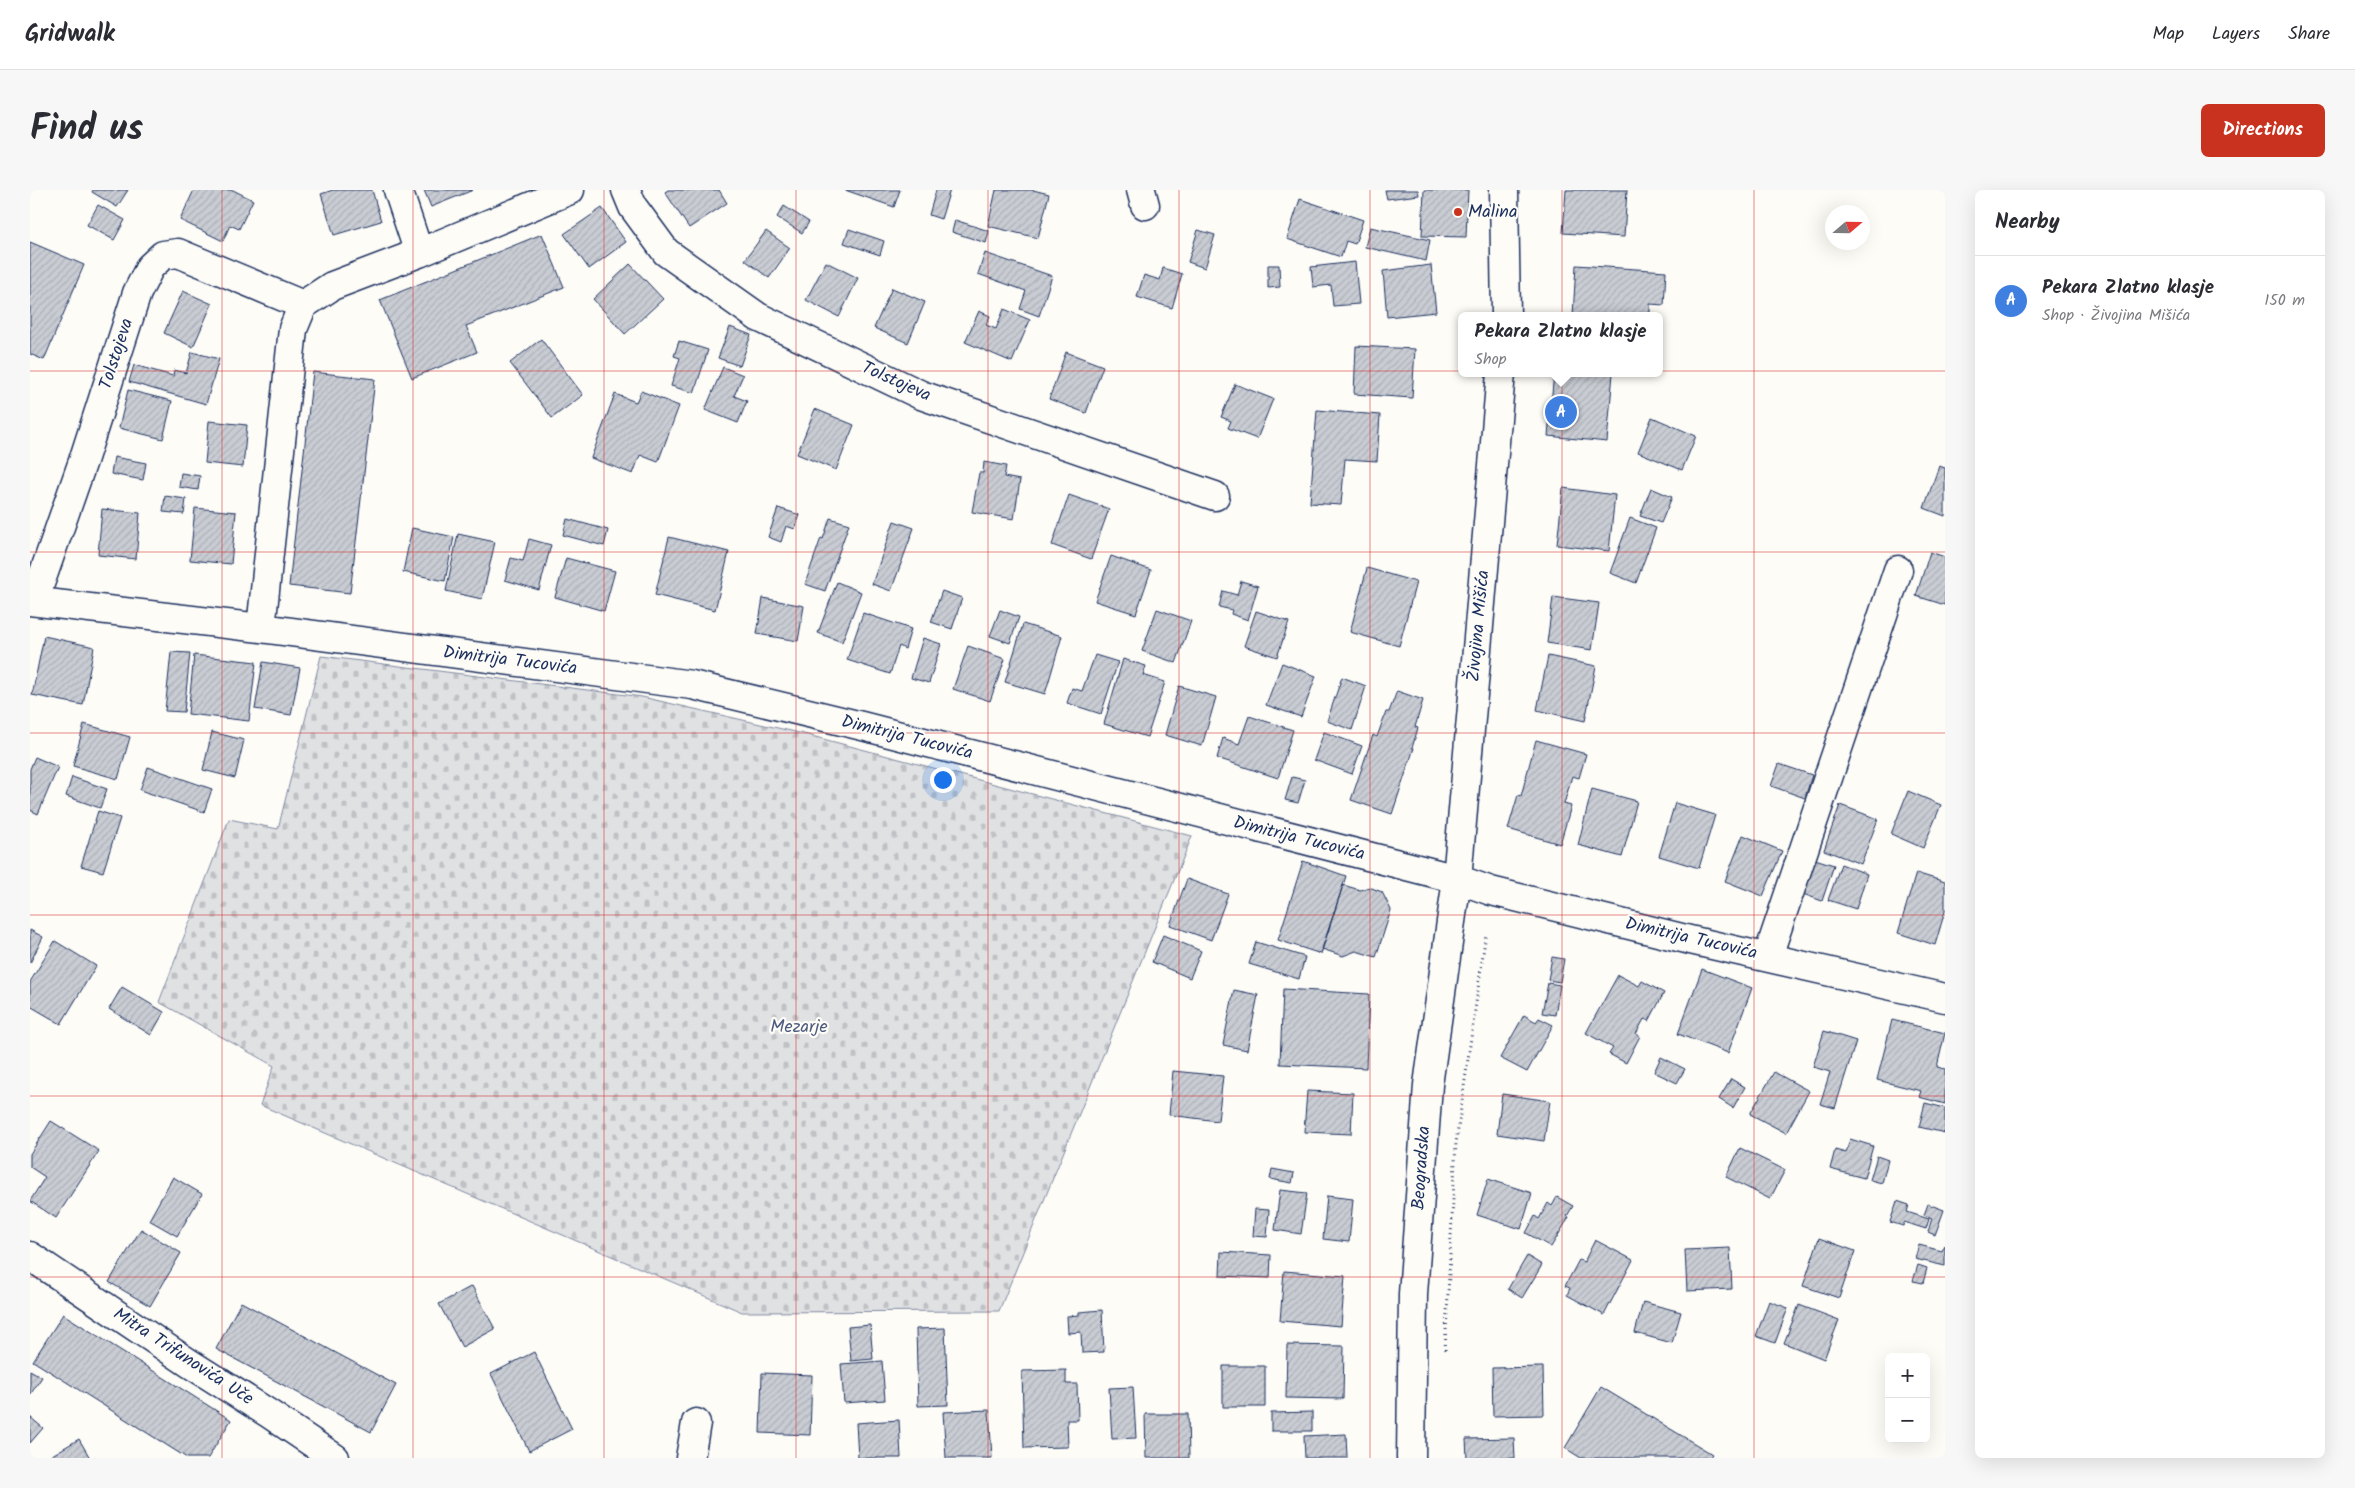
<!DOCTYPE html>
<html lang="en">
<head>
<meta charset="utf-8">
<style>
  :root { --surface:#fff; --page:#f7f7f7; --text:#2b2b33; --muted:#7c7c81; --line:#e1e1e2; --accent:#c8321e }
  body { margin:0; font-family:Kalam,sans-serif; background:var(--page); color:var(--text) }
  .controls { position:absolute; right:15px; bottom:15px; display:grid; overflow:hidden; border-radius:8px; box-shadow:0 5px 20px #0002 }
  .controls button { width:45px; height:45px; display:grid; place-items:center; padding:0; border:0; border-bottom:1px solid var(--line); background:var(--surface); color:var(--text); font:25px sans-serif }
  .compass { position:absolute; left:1795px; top:15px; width:45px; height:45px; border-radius:50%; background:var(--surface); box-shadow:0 5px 20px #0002; rotate:70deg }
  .you { position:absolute; left:912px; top:589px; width:18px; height:18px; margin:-12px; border:4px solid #fff; border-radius:50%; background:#1a73e8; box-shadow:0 0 0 8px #1a73e833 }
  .badge { display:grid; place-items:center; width:32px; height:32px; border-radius:50%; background:var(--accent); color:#fff; font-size:16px; font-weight:700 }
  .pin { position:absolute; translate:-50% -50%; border:2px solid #fff; box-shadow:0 1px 5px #0006 }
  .popup { position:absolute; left:1428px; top:122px; width:205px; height:65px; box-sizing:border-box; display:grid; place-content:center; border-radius:8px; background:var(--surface); filter:drop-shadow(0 1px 4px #0005); font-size:16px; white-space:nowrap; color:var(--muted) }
  .popup b { font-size:19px; color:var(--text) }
  .popup::after { content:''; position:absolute; left:50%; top:100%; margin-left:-10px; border:10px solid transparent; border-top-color:var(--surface) }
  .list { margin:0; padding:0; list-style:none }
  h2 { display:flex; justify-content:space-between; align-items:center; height:65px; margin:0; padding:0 20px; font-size:21px }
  h2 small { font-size:16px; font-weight:400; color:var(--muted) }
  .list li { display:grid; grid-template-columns:32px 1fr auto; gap:15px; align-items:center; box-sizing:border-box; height:90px; padding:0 20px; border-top:1px solid var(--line) }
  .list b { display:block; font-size:19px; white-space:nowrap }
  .list p { margin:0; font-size:16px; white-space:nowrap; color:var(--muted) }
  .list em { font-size:16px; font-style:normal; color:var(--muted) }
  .map { position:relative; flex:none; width:1915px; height:1268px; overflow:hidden; border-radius:8px }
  header { display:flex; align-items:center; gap:30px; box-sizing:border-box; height:70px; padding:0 25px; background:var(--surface); border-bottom:1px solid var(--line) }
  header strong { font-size:24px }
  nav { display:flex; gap:28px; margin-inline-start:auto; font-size:18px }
  .intro { display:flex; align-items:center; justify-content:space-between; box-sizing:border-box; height:120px; padding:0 30px }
  h1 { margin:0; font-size:35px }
  .button { padding:12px 22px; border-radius:8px; background:var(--accent); color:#fff; font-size:18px; font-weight:700 }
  main { display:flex; gap:30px; padding:0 30px }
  aside { flex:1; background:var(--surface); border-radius:8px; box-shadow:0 5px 20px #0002 }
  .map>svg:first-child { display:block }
  .cemetery { fill:url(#cemetery-stones); stroke:#7e88a0 }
  .building { fill:url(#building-hatch); stroke:#1b2f5e }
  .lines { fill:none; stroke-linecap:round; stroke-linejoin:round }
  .minor-casing { stroke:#1b2f5e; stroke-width:31 }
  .major-casing { stroke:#1b2f5e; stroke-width:31 }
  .path { stroke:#1b2f5e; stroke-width:3; stroke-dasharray:1 4; stroke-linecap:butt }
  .minor { stroke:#fdfcf7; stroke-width:28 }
  .major { stroke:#fdfcf7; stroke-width:28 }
  .grid { fill:none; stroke:#d62828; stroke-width:1; stroke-opacity:0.55 }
  .poi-dot { fill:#c8321e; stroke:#fdfcf7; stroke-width:2 }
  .labels { text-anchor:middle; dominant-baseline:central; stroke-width:4.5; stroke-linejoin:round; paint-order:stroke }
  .poi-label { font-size:18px; fill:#1b2f5e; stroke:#fdfcf7; text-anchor:start }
  .street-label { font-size:18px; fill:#1b2f5e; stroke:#fdfcf7 }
  .park-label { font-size:18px; fill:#4c5c7f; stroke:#fdfcf7 }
</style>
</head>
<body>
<header>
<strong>Gridwalk</strong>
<nav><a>Map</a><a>Layers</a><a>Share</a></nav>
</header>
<div class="intro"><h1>Find us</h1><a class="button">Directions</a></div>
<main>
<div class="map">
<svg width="1915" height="1268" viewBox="0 0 1915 1268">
  <defs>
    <pattern id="cemetery-stones" width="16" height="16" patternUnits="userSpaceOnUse" patternTransform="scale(1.25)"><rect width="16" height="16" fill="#e0e1e3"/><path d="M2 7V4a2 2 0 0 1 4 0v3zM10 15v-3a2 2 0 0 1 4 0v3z" fill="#c0c1c5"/></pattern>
    <pattern id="building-hatch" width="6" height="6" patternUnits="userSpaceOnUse" patternTransform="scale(1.25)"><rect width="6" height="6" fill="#c9ccd3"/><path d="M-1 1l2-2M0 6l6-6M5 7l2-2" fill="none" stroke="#acb0b8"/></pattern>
  </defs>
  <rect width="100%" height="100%" fill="#fdfcf7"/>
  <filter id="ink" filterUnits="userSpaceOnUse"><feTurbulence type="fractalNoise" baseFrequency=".02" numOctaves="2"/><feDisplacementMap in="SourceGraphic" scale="10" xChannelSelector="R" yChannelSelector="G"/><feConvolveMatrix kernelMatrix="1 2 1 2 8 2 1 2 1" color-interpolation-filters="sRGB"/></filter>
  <g filter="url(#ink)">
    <path class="cemetery" d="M291 466 612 507 774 544 1162 646 969 1121 712 1122 230 915 244 876 129 812 199 629 248 639Z"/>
    <path class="building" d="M63 0H98L87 17 62 2Z
      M164 0H203L223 10 209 39 200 35 193 51 150 30Z
      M303 0H342L351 31 304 45 291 4Z
      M394 0H443L401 17Z
      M638 0H689L697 13 659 38 635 2Z
      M815 0H870L864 17Z
      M906 0H920L911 29 899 25Z
      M966 0H1003L1019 4 1008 48 958 36Z
      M1355 0H1388L1389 5 1357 9Z
      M1394 0H1438L1436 47 1392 46Z
      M1536 0H1597L1594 47 1533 43Z
      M1270 9 1333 30 1325 54 1316 51 1311 67 1257 49Z
      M68 15 95 30 84 50 57 35Z
      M754 16 779 32 772 43 747 27Z
      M572 18 596 52 559 79 534 44Z
      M925 30 959 41 956 53 922 42Z
      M1340 37 1400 50 1396 71 1335 57Z
      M819 39 854 51 850 65 814 53Z
      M1168 40 1185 45 1175 78 1158 72Z
      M736 41 760 58 739 88 715 70Z
      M512 44 534 97 436 136 447 162 382 188 350 110Z
      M0 52 54 75 14 170 0 164Z
      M955 63 1022 86 1009 126 990 119 996 101 948 84Z
      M796 72 828 88 809 127 776 110Z
      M1325 72 1329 114 1303 116 1301 95 1283 97 1281 77Z
      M600 74 633 109 595 144 563 109Z
      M1238 75H1249L1250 97 1238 98Z
      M1401 75 1406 122 1357 127 1353 81Z
      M1546 75 1636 81 1634 115 1620 114V126H1543Z
      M1133 78 1152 84 1142 118 1107 107 1114 85 1130 90Z
      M862 98 895 112 878 153 844 138Z
      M153 101 182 114 163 157 134 143Z
      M974 119 1000 130 982 172 935 152 949 121 960 126 956 135 966 139Z
      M700 137 721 145 710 176 688 168Z
      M511 149 553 205 522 228 480 173Z
      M649 151 678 160 664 203 641 196 650 168 644 166Z
      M1326 156 1385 159 1382 208 1324 204Z
      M162 162 189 169 176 214 99 192 104 175 143 186 144 180 156 183Z
      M1036 162 1073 176 1056 223 1019 209Z
      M693 177 713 185 704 206 717 211 708 233 675 220Z
      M283 182 345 189 320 403 259 396Z
      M1524 183H1583L1577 252 1518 246Z
      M1205 194 1243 209 1227 249 1198 238 1201 231 1191 227Z
      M98 200 142 211 133 249 89 238Z
      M611 201 649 216 628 272 610 265 603 284 561 268 585 204 606 212Z
      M785 219 824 235 806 280 767 264Z
      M1287 220 1350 225 1347 271 1315 269 1311 315 1280 313Z
      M1622 227 1666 246 1652 280 1608 262Z
      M179 231 217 235 213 277 175 273Z
      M84 267 116 273 113 290 81 284Z
      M954 272 976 276 974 287 990 290 984 329 942 322 949 283H953Z
      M1909 276 1915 278V326L1894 318Z
      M151 283 170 286 168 300 149 297Z
      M1533 298 1585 305 1579 361 1527 355Z
      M1621 298 1642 307 1631 333 1610 326Z
      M1039 305 1079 319 1061 369 1022 355Z
      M135 306 156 309 154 324 133 322Z
      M165 318 206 322 201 374 160 370Z
      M748 318 770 325 765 339 756 336 751 352 738 347Z
      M72 319 110 323 106 369 68 365Z
      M800 328 819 334 795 401 775 394 791 348 793 349Z
      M1600 328 1626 338 1606 393 1580 383Z
      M537 329 578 340 574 356 533 345Z
      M864 331 884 338 861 401 842 394Z
      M382 338 424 347 415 391 373 382Z
      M428 344 465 352 452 409 416 401Z
      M639 347 699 362 685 420 625 405Z
      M499 349 521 355 509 400 475 390 481 368 493 371Z
      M1900 362 1915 367V415L1886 406Z
      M1081 366 1121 380 1106 424 1065 411Z
      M536 368 585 381 574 421 525 407Z
      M1337 378 1386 392 1369 456 1320 442Z
      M1211 391 1228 396 1218 430 1201 424 1202 420 1189 417 1193 401 1207 405Z
      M807 392 831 402 812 452 788 443Z
      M912 401 932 408 922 439 901 432Z
      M1523 407 1569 413 1562 460 1517 453Z
      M733 408 774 416 768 451 727 444Z
      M1127 419 1161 431 1146 473 1112 461Z
      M970 420 989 427 980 453 960 446Z
      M1226 421 1259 432 1247 467 1214 456Z
      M833 423 881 439 875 459 869 456 860 484 817 470Z
      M993 434 1032 446 1015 504 975 492Z
      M14 446 64 457 53 515 2 505Z
      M893 448 911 454 899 493 881 488Z
      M938 456 975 469 960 511 923 499Z
      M141 462 160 463 154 522 135 521Z
      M164 465 226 472 219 531 158 524Z
      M1065 465 1088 472 1071 524 1037 513 1042 498 1052 501Z
      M1518 466 1566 476 1555 531 1507 520Z
      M1093 469 1116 476 1113 485 1135 492 1117 547 1074 534Z
      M233 472 270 478 261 525 225 519Z
      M1252 473 1286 486 1271 527 1236 515Z
      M1312 487 1336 496 1322 540 1297 531Z
      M1149 496 1186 507 1172 556 1135 545Z
      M1367 501 1393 510 1385 537 1388 538 1382 558H1384L1362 624 1321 610 1343 545 1347 547 1356 522H1359Z
      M1219 526 1263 540 1248 588 1187 568 1193 548 1209 554Z
      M54 534 100 547 88 589 43 576Z
      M182 542 214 550 205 588 173 580Z
      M1294 542 1332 556 1322 584 1284 570Z
      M1506 550 1556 564 1549 588 1542 586 1534 614 1541 616 1530 654 1478 639 1488 605 1491 606Z
      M5 567 28 577 8 624 0 620V579Z
      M1749 574 1782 585 1775 608 1741 596Z
      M118 577 182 599 174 622 110 600Z
      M42 587 77 599 70 618 36 606Z
      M1262 587 1275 590 1268 613 1255 610Z
      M1562 599 1607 611 1592 667 1548 655Z
      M1878 601 1911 615 1893 658 1861 644Z
      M1645 613 1685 625 1669 678 1629 666Z
      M1810 615 1848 629 1831 674 1794 660Z
      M68 621 90 628 73 682 51 676Z
      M1713 645 1752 661 1733 706 1695 691Z
      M1785 669 1804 675 1792 711 1773 704Z
      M1273 671 1316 686 1291 764 1248 750Z
      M1811 674 1837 684 1826 719 1798 710Z
      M1886 683 1915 692V721L1905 755 1868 743Z
      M1157 689 1198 704 1181 750 1140 735Z
      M1313 695 1330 700 1339 697 1352 702 1361 720 1346 767 1326 761 1313 766 1292 759Z
      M0 740 13 747 0 773Z
      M1133 745 1171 761 1160 788 1122 772Z
      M25 751 66 776 31 834 0 816V792Z
      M1226 752 1275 767 1269 789 1219 774Z
      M1522 767 1534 769 1530 792 1518 790Z
      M1672 779 1722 798 1698 863 1648 844Z
      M1588 785 1609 796 1612 791 1634 803 1619 831 1614 829 1606 844 1610 846 1596 873 1579 864 1583 858 1556 843Z
      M1518 793 1530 795 1525 825 1512 823Z
      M92 797 134 822 121 845 79 819Z
      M1253 799 1339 804 1336 878 1250 874Z
      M1204 800 1228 805 1217 860 1193 855Z
      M1494 825 1506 832 1509 828 1523 835 1497 882 1470 868Z
      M1862 830 1915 843 1907 877 1915 879V914L1889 907 1891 901 1847 890Z
      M1794 841 1826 851 1805 918 1790 914 1800 882 1783 877Z
      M1631 867 1655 879 1647 893 1624 882Z
      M1143 881 1193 886 1188 931 1139 925Z
      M1744 882 1779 901 1756 943 1720 924Z
      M1701 889 1715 897 1703 918 1689 909Z
      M1277 901 1323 903 1321 944 1274 942Z
      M1472 904 1520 911 1514 951 1467 944Z
      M1895 913 1915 918V943L1889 937Z
      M21 931 69 961 26 1028 0 1011 15 987 0 977V964Z
      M1820 949 1843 956 1834 988 1800 979 1805 960 1816 963Z
      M1710 958 1755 980 1740 1009 1696 987Z
      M1847 966 1858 970 1852 993 1840 990Z
      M1242 979 1264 983 1262 993 1240 989Z
      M143 987 172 1004 147 1046 119 1030Z
      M1458 989 1502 1003 1491 1039 1447 1025Z
      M1250 1000 1277 1003 1271 1044 1245 1040Z
      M1297 1006 1323 1009 1319 1052 1293 1049Z
      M1527 1007 1543 1016 1537 1026 1539 1027 1521 1057 1496 1043 1505 1026 1509 1029 1518 1013 1522 1016Z
      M1867 1011 1879 1015 1877 1022 1899 1029 1896 1039 1874 1032 1873 1036 1860 1032Z
      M1898 1014 1914 1020 1905 1045 1898 1042 1902 1028 1894 1025Z
      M1225 1019 1239 1020 1237 1047 1223 1046Z
      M111 1039 151 1063 120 1116 79 1092Z
      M1789 1048 1825 1061 1809 1108 1773 1096Z
      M1565 1050 1603 1070 1574 1125 1537 1105 1540 1098 1535 1096 1549 1070 1554 1072Z
      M1889 1055 1912 1061 1915 1055V1076L1885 1069Z
      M1700 1058 1702 1099 1657 1101 1655 1060Z
      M1191 1062 1241 1065 1240 1088 1190 1086Z
      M1497 1066 1512 1075 1492 1108 1478 1099Z
      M1888 1075 1897 1078 1893 1093 1883 1091Z
      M1254 1081 1315 1086 1311 1136 1250 1131Z
      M442 1096 465 1139 432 1157 409 1114Z
      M1739 1111 1758 1118 1745 1153 1726 1146Z
      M211 1112 366 1195 341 1242 186 1159Z
      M1613 1112 1651 1122 1642 1153 1605 1143Z
      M1769 1115 1809 1130 1794 1169 1754 1153Z
      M1072 1120 1074 1162 1052 1163 1051 1142 1038 1143 1037 1126 1049 1125V1122Z
      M33 1124 201 1230 178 1268H157L3 1171Z
      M840 1135 843 1169 821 1171 818 1137Z
      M915 1138 918 1215 888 1216 886 1139Z
      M1257 1155 1314 1156 1313 1209 1256 1208Z
      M504 1162 542 1239 499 1261 461 1184Z
      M852 1171 855 1210 814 1213 811 1174Z
      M1193 1176H1235V1217H1193Z
      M1513 1177 1514 1225 1463 1226 1462 1178Z
      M0 1180 12 1187 0 1205Z
      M1036 1180V1194H1047L1048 1230H1037L1038 1257 994 1258 992 1181Z
      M732 1183 782 1185 780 1245 730 1243Z
      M1103 1197 1106 1248 1082 1249 1079 1198Z
      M1571 1197 1682 1264 1679 1268H1551L1535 1258Z
      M959 1220 962 1268H916L913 1222Z
      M1282 1222V1241H1241V1223Z
      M1115 1224H1158L1159 1268H1116Z
      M0 1227 13 1238 0 1253Z
      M869 1230 871 1268H828L826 1233Z
      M1316 1244 1317 1268H1275L1274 1246Z
      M1484 1248 1485 1268H1437L1436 1249Z
      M49 1249 60 1268H17Z"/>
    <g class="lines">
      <g class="minor-casing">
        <path id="minor" d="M368 0 389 63
          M596 0 603 17 636 62 728 127 891 205 1185 306
          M1111 0 1115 15
          M0 411 231 438 662 495 832 536 1427 689 1398 895 1383 1104 1381 1268
          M4 411 53 271 107 103 120 77 133 65 148 63 273 115
          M231 438 263 139 273 115 302 96 389 63 540 0
          M1738 766 1868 380
          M0 1066 159 1173 238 1223 305 1268
          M660 1268 666 1233"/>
      </g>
      <g class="major-casing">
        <path id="major" d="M1474 0 1476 126
          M1471 183 1427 689 1461 701 1660 750 1915 808"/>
      </g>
      <path class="path" d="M1415 1160 1426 953 1456 743"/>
      <use href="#minor" class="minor"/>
      <use href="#major" class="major"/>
    </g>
  </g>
  <path class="grid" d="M192 0V1268M383 0V1268M574 0V1268M766 0V1268M958 0V1268M1149 0V1268M1340 0V1268M1532 0V1268M1724 0V1268M0 181H1915M0 362H1915M0 543H1915M0 725H1915M0 906H1915M0 1087H1915"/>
  <circle class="poi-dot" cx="1428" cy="22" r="5"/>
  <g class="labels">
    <g class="poi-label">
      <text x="1438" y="22">Malina</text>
    </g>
    <g class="street-label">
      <text transform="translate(87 164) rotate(-72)">Tolstojeva</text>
      <text transform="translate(866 192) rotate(24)">Tolstojeva</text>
      <text transform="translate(1449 436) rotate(-85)">Živojina Mišića</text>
      <text transform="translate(480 471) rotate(7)">Dimitrija Tucovića</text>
      <text transform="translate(877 548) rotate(14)">Dimitrija Tucovića</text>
      <text transform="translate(1269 649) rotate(14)">Dimitrija Tucovića</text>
      <text transform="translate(1661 749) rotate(13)">Dimitrija Tucovića</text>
      <text transform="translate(1392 978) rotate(-86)">Beogradska</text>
      <text transform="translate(153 1167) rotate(33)">Mitra Trifunovića Uče</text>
    </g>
    <g class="park-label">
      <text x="769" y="837">Mezarje</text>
    </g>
  </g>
</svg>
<div class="controls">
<button>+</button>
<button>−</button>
</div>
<svg class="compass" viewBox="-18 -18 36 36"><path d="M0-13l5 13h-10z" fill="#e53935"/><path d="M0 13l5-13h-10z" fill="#7c7c81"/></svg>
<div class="you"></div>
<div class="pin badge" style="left:1531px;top:222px;background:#3f7fe0">A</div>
<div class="popup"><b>Pekara Zlatno klasje</b>Shop</div>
</div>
<aside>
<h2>Nearby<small></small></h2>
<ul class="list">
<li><span class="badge" style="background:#3f7fe0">A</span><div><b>Pekara Zlatno klasje</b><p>Shop · Živojina Mišića</p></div><em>150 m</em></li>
</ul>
</aside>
</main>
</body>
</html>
